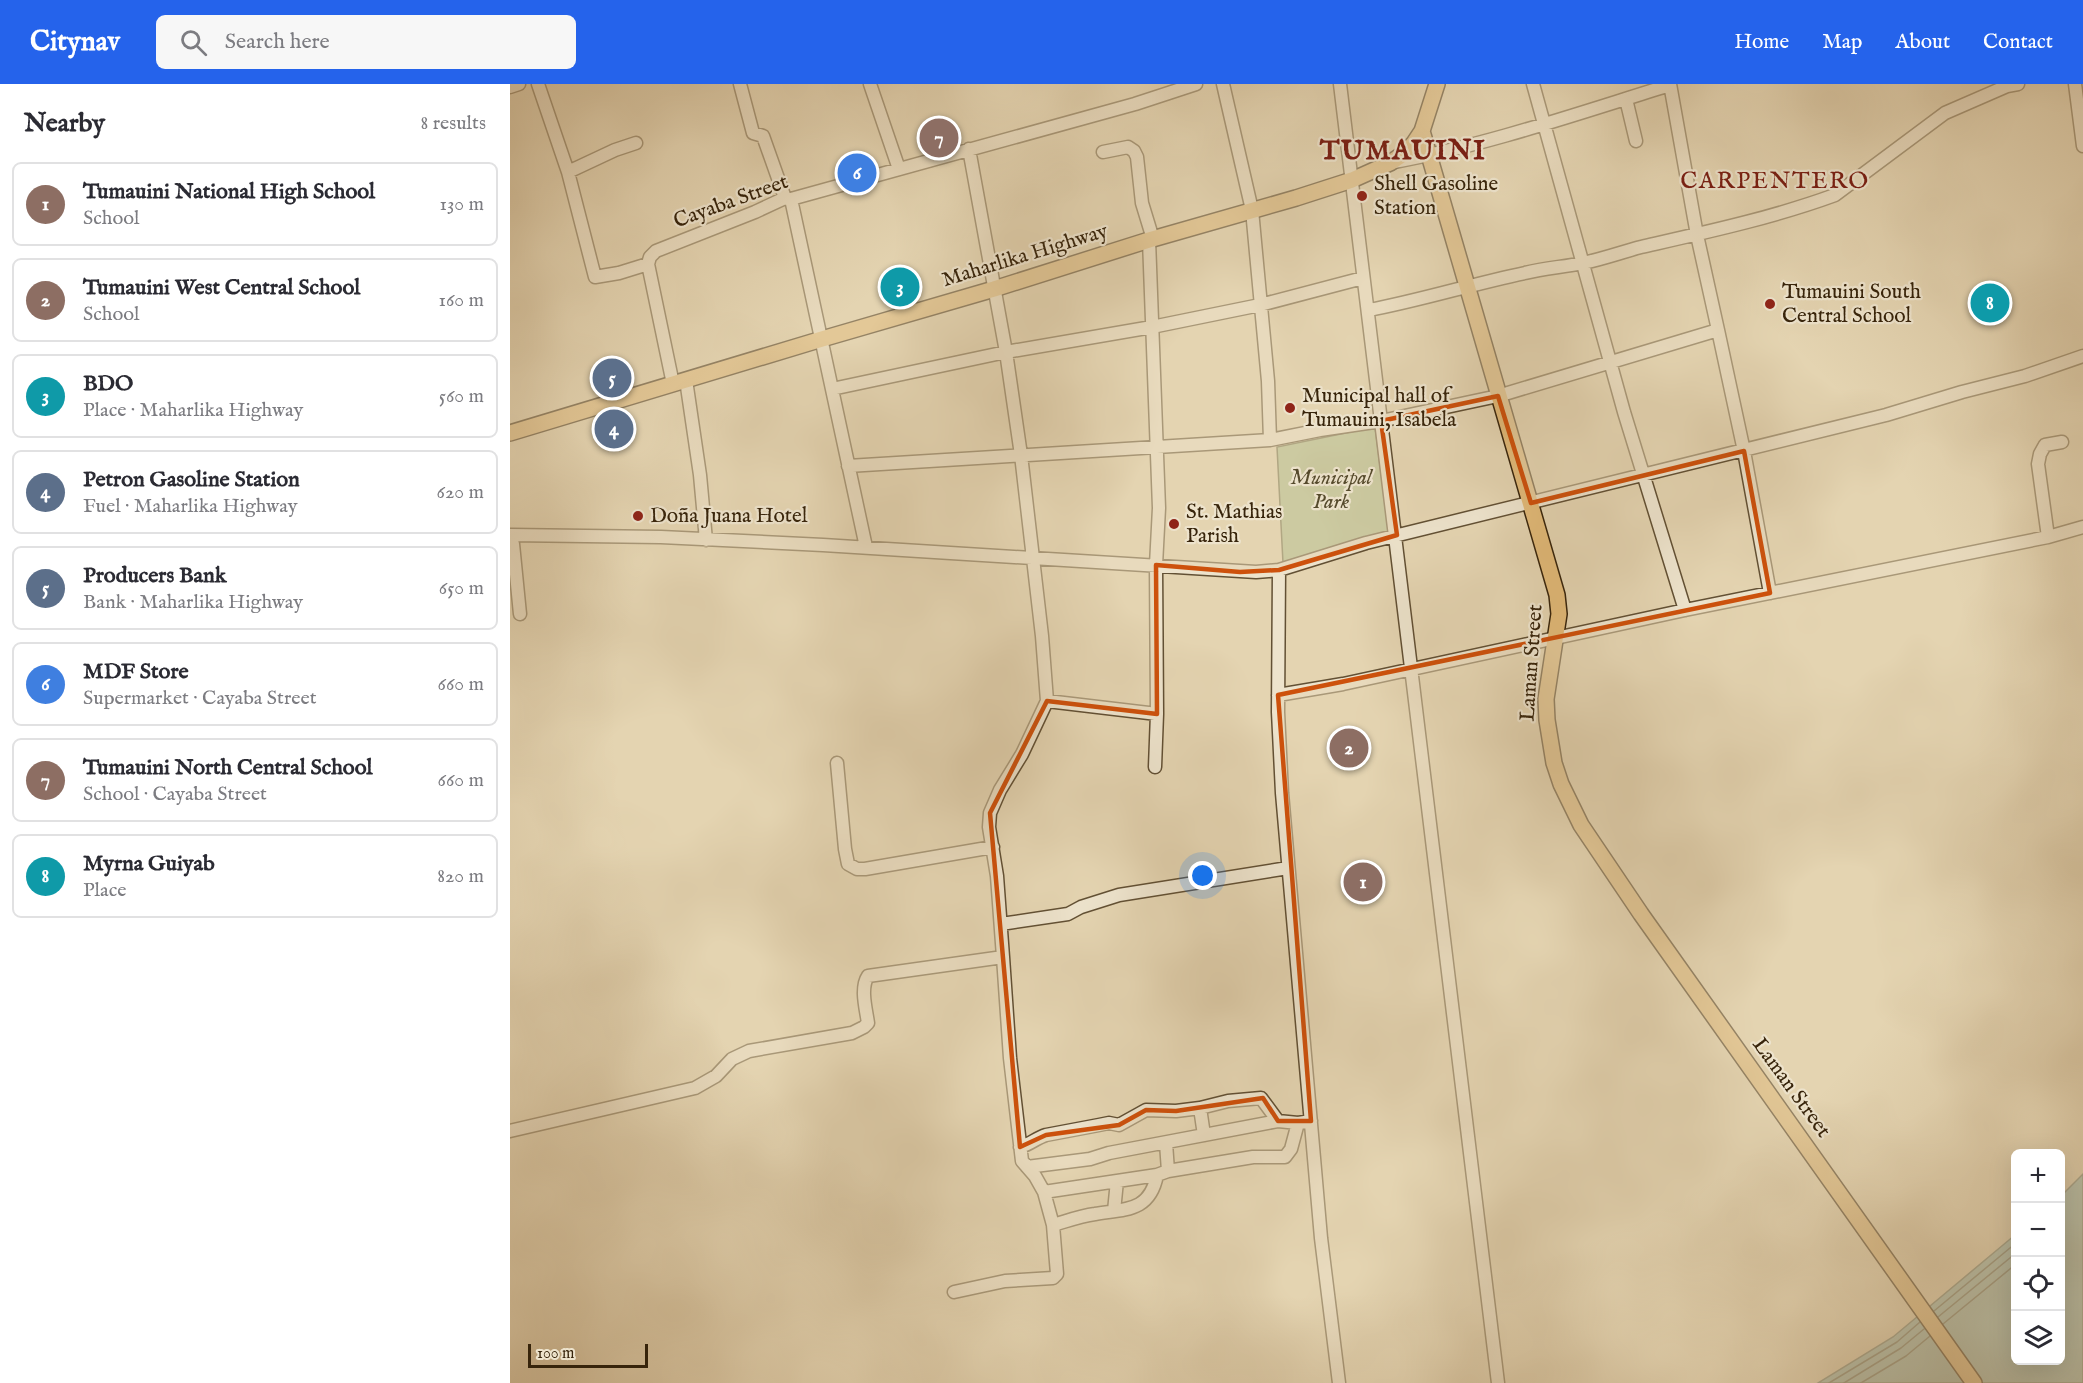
<!DOCTYPE html>
<html lang="en">
<head>
<meta charset="utf-8">
<style>
  :root { --surface:#fff; --page:#f7f7f7; --text:#2b2b33; --muted:#7c7c81; --line:#e1e1e2; --accent:#2563eb }
  body { margin:0; font-family:"IM FELL English",serif; background:var(--page); color:var(--text) }
  .controls { position:absolute; right:18px; bottom:18px; display:grid; overflow:hidden; border-radius:9px; box-shadow:0 6px 24px #0002 }
  .controls button { width:54px; height:54px; display:grid; place-items:center; padding:0; border:0; border-bottom:2px solid var(--line); background:var(--surface); color:var(--text); font:30px sans-serif }
  .scale { position:absolute; left:18px; bottom:15px; width:120px; box-sizing:border-box; padding-left:6px; border:3px solid #37240b; border-top:0; font-size:16px; line-height:21px; white-space:nowrap; color:#37240b; -webkit-text-stroke:4px #ede3cc; paint-order:stroke }
  .you { position:absolute; left:693px; top:792px; width:21px; height:21px; margin:-15px; border:4px solid #fff; border-radius:50%; background:#1a73e8; box-shadow:0 0 0 9px #1a73e833 }
  .badge { display:grid; place-items:center; width:39px; height:39px; border-radius:50%; background:var(--accent); color:#fff; font-size:20px; font-weight:700 }
  .pin { position:absolute; translate:-50% -50%; border:3px solid #fff; box-shadow:0 2px 6px #0006 }
  .list { margin:0; padding:0; list-style:none }
  h2 { display:flex; justify-content:space-between; align-items:center; height:78px; margin:0; padding:0 24px; font-size:26px }
  h2 small { font-size:20px; font-weight:400; color:var(--muted) }
  .list li { display:grid; grid-template-columns:39px 1fr auto; gap:18px; align-items:center; box-sizing:border-box; height:84px; margin:0 12px 12px; padding:0 12px; border:2px solid var(--line); border-radius:9px }
  .list b { display:block; font-size:22px; white-space:nowrap }
  .list p { margin:0; font-size:20px; white-space:nowrap; color:var(--muted) }
  .list em { font-size:20px; font-style:normal; color:var(--muted) }
  .icon { flex:none; width:33px; height:33px; fill:none; stroke:currentColor; stroke-width:2; stroke-linecap:round; stroke-linejoin:round }
  .map { position:relative; flex:none; width:1573px; height:1299px; overflow:hidden }
  header { display:flex; align-items:center; gap:36px; box-sizing:border-box; height:84px; padding:0 30px; background:var(--accent); color:#fff }
  header strong { font-size:28px }
  nav { display:flex; gap:33px; margin-inline-start:auto; font-size:21px }
  .search { width:420px; height:54px; background:var(--page); display:flex; align-items:center; gap:15px; box-sizing:border-box; padding:0 21px; border-radius:9px; color:var(--muted); font-size:22px }
  main { display:flex }
  aside { flex:1; background:var(--surface) }
  .map>svg:first-child { display:block }
  .green { fill:#afbe8f; stroke:#73714d; stroke-width:1.5 }
  .water { fill:#95b8af; stroke:#6f7d6d; stroke-width:1.5 }
  .lines { fill:none; stroke-linecap:round; stroke-linejoin:round }
  .shore { stroke:#666e5d; stroke-width:1.5 }
  .minor-casing { stroke:#625034; stroke-width:15 }
  .major-casing { stroke:#37240b; stroke-width:18 }
  .minor { stroke:#ede3cc; stroke-width:12 }
  .major { stroke:#e2ba78; stroke-width:15 }
  .marked { fill:none; stroke:#cd510c; stroke-width:4.5; stroke-linejoin:round }
  .poi-dot { fill:#8f2418; stroke:#ede3cc; stroke-width:2 }
  .labels { text-anchor:middle; dominant-baseline:central; stroke-width:4.5; stroke-linejoin:round; paint-order:stroke }
  .poi-label { font-size:21px; fill:#37240b; stroke:#ede3cc; text-anchor:start }
  .street-label { font-size:21px; fill:#37240b; stroke:#ede3cc }
  .park-label { font-size:21px; font-style:italic; fill:#554a2c; stroke:#ede3cc }
  .quarter-label { font-size:24px; letter-spacing:1.5px; fill:#7a1f14; stroke:#ede3cc }
  .district-label { font-size:27px; font-weight:bold; letter-spacing:1.5px; fill:#7a1f14; stroke:#ede3cc }
</style>
</head>
<body>
<header>
<strong>Citynav</strong>
<div class="search"><svg class="icon" aria-label="search" viewBox="0 0 24 24"><circle cx="10" cy="10" r="6"/><path d="M15 15l6 6"/></svg>Search here</div>
<nav><a>Home</a><a>Map</a><a>About</a><a>Contact</a></nav>
</header>
<main>
<aside>
<h2>Nearby<small>8 results</small></h2>
<ul class="list">
<li><span class="badge" style="background:#8d6e63">1</span><div><b>Tumauini National High School</b><p>School</p></div><em>130 m</em></li>
<li><span class="badge" style="background:#8d6e63">2</span><div><b>Tumauini West Central School</b><p>School</p></div><em>160 m</em></li>
<li><span class="badge" style="background:#0f9aa8">3</span><div><b>BDO</b><p>Place · Maharlika Highway</p></div><em>560 m</em></li>
<li><span class="badge" style="background:#5c6f8a">4</span><div><b>Petron Gasoline Station</b><p>Fuel · Maharlika Highway</p></div><em>620 m</em></li>
<li><span class="badge" style="background:#5c6f8a">5</span><div><b>Producers Bank</b><p>Bank · Maharlika Highway</p></div><em>650 m</em></li>
<li><span class="badge" style="background:#3f7fe0">6</span><div><b>MDF Store</b><p>Supermarket · Cayaba Street</p></div><em>660 m</em></li>
<li><span class="badge" style="background:#8d6e63">7</span><div><b>Tumauini North Central School</b><p>School · Cayaba Street</p></div><em>660 m</em></li>
<li><span class="badge" style="background:#0f9aa8">8</span><div><b>Myrna Guiyab</b><p>Place</p></div><em>820 m</em></li>
</ul>
</aside>
<div class="map">
<svg width="1573" height="1299" viewBox="0 0 1573 1299">
  <rect width="100%" height="100%" fill="#e4d4b1"/>
  <filter id="stains"><feTurbulence type="fractalNoise" baseFrequency=".00333" numOctaves="4"/><feColorMatrix values="0 0 0 0 .2 0 0 0 0 .09 0 0 0 0 .02 0 0 0 .5 -.17"/></filter>
  <radialGradient id="worn" r=".72"><stop offset=".6" stop-color="#630" stop-opacity="0"/><stop offset="1" stop-color="#630" stop-opacity=".3"/></radialGradient>
  <path class="green" d="M865 343 879 450 773 479 767 363Z"/>
  <path class="water" d="M1573 1090V1299H1308L1383 1253 1505 1151 1506 1276H1550L1551 1112Z"/>
  <g class="lines">
    <path class="shore" d="M1424 1227 1506 1159
      M1428 1233 1506 1169
      M1433 1240 1506 1180
      M1319 1299 1387 1258 1410 1238
      M1334 1299 1391 1264 1414 1245
      M1351 1299 1396 1272 1420 1252"/>
    <g class="minor-casing">
      <path id="minor" d="M28 0 58 88 85 193 109 189 138 180
        M230 0 243 49 253 52 275 114
        M360 0 389 85
        M713 0 742 126 758 297 760 356
        M830 0C884 433 937 866 988 1299
        M1023 0 1114 328 1175 526
        M1565 0 1573 62
        M0 3 9 0
        M1116 15 1126 57
        M593 68 618 63 624 67 627 73 632 119 643 155
        M884 78C977 61 1069 29 1160 1
        M58 88 105 66 126 59
        M281 115 356 463
        M639 156 649 424 646 481 647 630 645 683
        M859 226C912 216 962 200 1015 189 1034 184 1054 183 1073 179 1093 175 1112 168 1131 163 1197 148 1262 134 1325 111L1435 29 1497 2 1508 0
        M1208 246 1234 367 1260 509
        M176 296 190 391 196 456
        M163 300 138 180 140 173 146 167 245 128 275 114 281 115 625 20 686 0
        M322 305 496 268 642 243 750 221 853 194
        M338 382 760 356 810 346 871 337 988 312 1208 246 1187 151 1160 0
        M0 451 151 453 313 461 746 488 769 486 856 459 1376 331 1452 308 1515 292 1573 272
        M1538 453 1528 380 1530 370 1535 361 1552 358
        M0 455 3 460 10 530
        M769 486 768 628 772 709 811 1154 829 1299
        M768 611 833 600 1175 526 1538 453 1573 443
        M537 617 647 630
        M327 679 335 765 338 780 347 785H355L483 763
        M491 840 558 830 571 823 609 811 778 784
        M0 1047 185 1004 206 992 222 975 239 967 342 949 354 943 358 939C356 925 350 904 358 892L493 873 487 792 479 743 480 729 490 706 512 670 537 617 532 552 511 371 496 268 459 65
        M694 1051 690 1024 718 1017 751 1014 768 1037
        M656 1059 658 1087
        M510 1063C521 1060 526 1054 536 1051L589 1041 599 1039 609 1041 636 1026 666 1027 690 1024
        M517 1083 580 1075 599 1069 768 1037 788 1039 801 1037
        M534 1108 647 1091 658 1087 743 1073H775L781 1065 788 1039
        M604 1127 607 1097
        M543 1141C557 1137 570 1132 585 1130 615 1125 640 1128 647 1091
        M444 1208 495 1197 543 1194 547 1190 543 1141 534 1108 525 1092 512 1077 500 974 493 873"/>
    </g>
    <g class="major-casing">
      <path id="major" d="M912 47 1047 511 1049 530 1036 615 1037 636 1044 679 1051 700 1071 741 1131 830 1464 1299
        M0 349 312 255 484 205 639 156 786 114 842 96 880 79 896 68 904 59 912 47 927 0"/>
    </g>
    <use href="#minor" class="minor"/>
    <use href="#major" class="major"/>
  </g>
  <path d="M0 0H1573V1299H0ZM988 312 1021 419 1234 367 1260 509 768 611 801 1037H768L753 1014 666 1027 636 1026 609 1041 536 1051 510 1063 480 729 537 617 647 630 646 481 730 488 769 486 887 451 871 337Z" fill="#e4d4b1" fill-opacity=".55" fill-rule="evenodd"/>
  <path class="marked" d="M988 312 1021 419 1234 367 1260 509 768 611 801 1037H768L753 1014 666 1027 636 1026 609 1041 536 1051 510 1063 480 729 537 617 647 630 646 481 730 488 769 486 887 451 871 337Z"/>
  <g class="poi-dot">
    <circle cx="852" cy="112" r="6"/>
    <circle cx="1260" cy="220" r="6"/>
    <circle cx="780" cy="324" r="6"/>
    <circle cx="128" cy="432" r="6"/>
    <circle cx="664" cy="440" r="6"/>
  </g>
  <g class="labels">
    <g class="poi-label">
      <text x="864" y="100">Shell Gasoline<tspan x="864" dy="24">Station</tspan></text>
      <text x="1272" y="208">Tumauini South<tspan x="1272" dy="24">Central School</tspan></text>
      <text x="792" y="312">Municipal hall of<tspan x="792" dy="24">Tumauini, Isabela</tspan></text>
      <text x="676" y="428">St. Mathias<tspan x="676" dy="24">Parish</tspan></text>
      <text x="140" y="432">Doña Juana Hotel</text>
    </g>
    <g class="street-label">
      <text transform="translate(221 118) rotate(-20)">Cayaba Street</text>
      <text transform="translate(515 172) rotate(-17)">Maharlika Highway</text>
      <text transform="translate(1022 579) rotate(-86)">Laman Street</text>
      <text transform="translate(1281 1004) rotate(54)">Laman Street</text>
    </g>
    <g class="park-label">
      <text x="821" y="394">Municipal<tspan x="821" dy="24">Park</tspan></text>
    </g>
    <g class="quarter-label">
      <text x="1265" y="97">CARPENTERO</text>
    </g>
    <g class="district-label">
      <text x="893" y="68">TUMAUINI</text>
    </g>
  </g>
  <rect width="100%" height="100%" filter="url(#stains)"/>
  <rect width="100%" height="100%" fill="url(#worn)"/>
</svg>
<div class="controls">
<button>+</button>
<button>−</button>
<button><svg class="icon" aria-label="locate" viewBox="0 0 24 24"><circle cx="12" cy="12" r="6"/><path d="M12 2v4M12 18v4M2 12h4M18 12h4"/></svg></button>
<button><svg class="icon" aria-label="layers" viewBox="0 0 24 24"><path d="M12 4l9 5-9 5-9-5zM3 14l9 5 9-5"/></svg></button>
</div>
<div class="scale">100 m</div>
<div class="you"></div>
<div class="pin badge" style="left:853px;top:798px;background:#8d6e63">1</div>
<div class="pin badge" style="left:839px;top:664px;background:#8d6e63">2</div>
<div class="pin badge" style="left:390px;top:203px;background:#0f9aa8">3</div>
<div class="pin badge" style="left:104px;top:345px;background:#5c6f8a">4</div>
<div class="pin badge" style="left:102px;top:294px;background:#5c6f8a">5</div>
<div class="pin badge" style="left:347px;top:89px;background:#3f7fe0">6</div>
<div class="pin badge" style="left:429px;top:54px;background:#8d6e63">7</div>
<div class="pin badge" style="left:1480px;top:219px;background:#0f9aa8">8</div>
</div>
</main>
</body>
</html>
